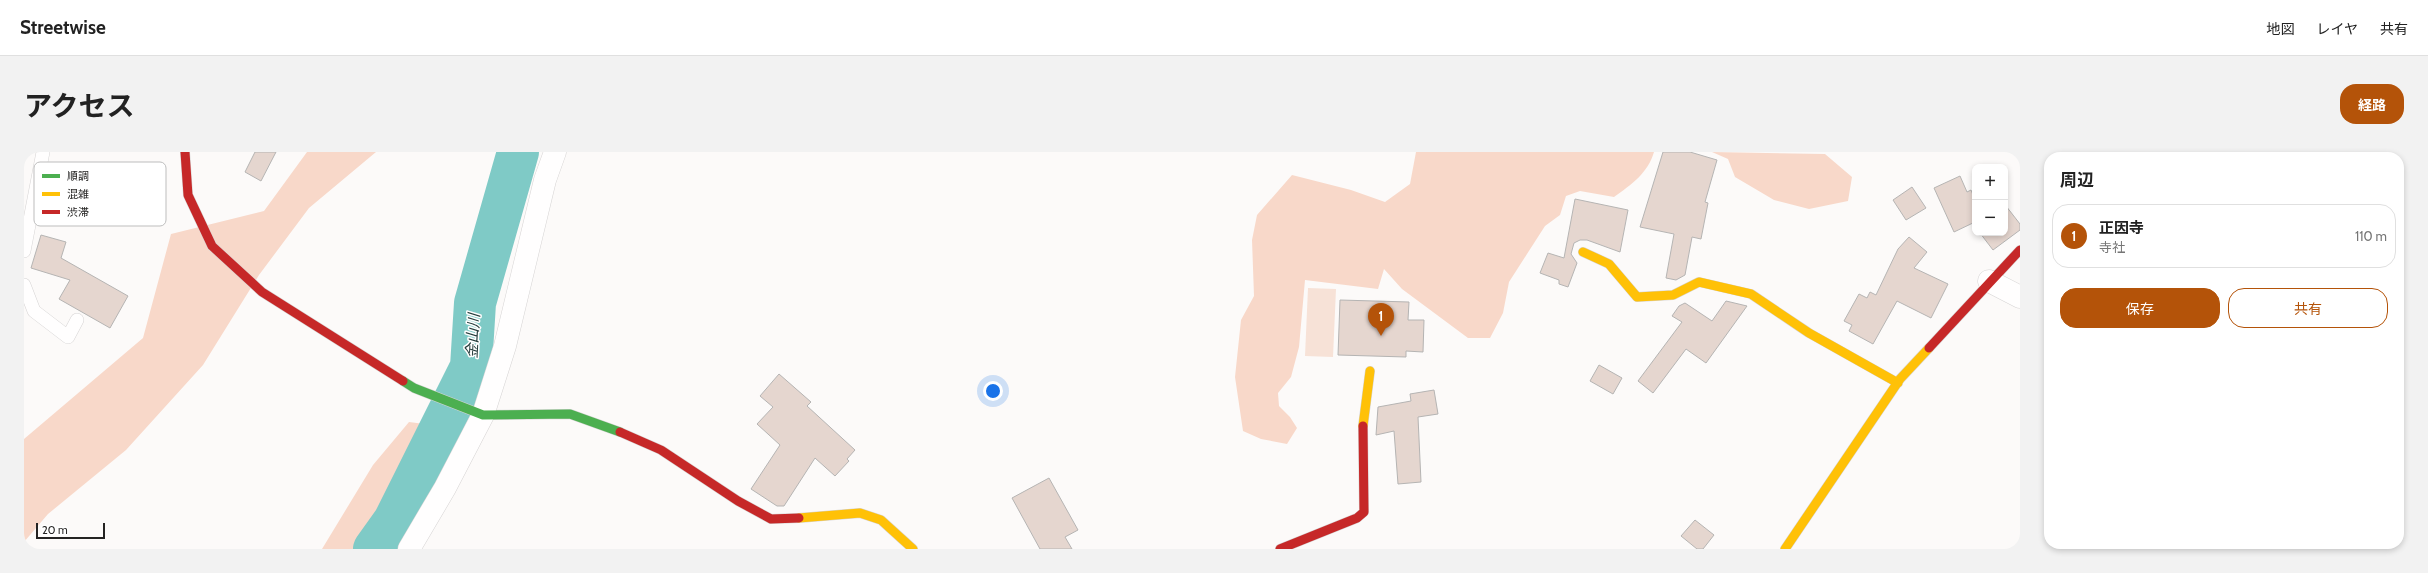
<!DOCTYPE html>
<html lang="ja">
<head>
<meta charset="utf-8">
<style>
  :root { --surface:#fff; --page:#f2f2f2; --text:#222; --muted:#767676; --line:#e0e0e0; --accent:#b45309 }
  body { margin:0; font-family:Cabin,"Noto Sans JP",sans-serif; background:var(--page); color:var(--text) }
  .controls { position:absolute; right:12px; top:12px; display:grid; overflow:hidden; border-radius:8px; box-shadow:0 2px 6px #0003 }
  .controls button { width:36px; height:36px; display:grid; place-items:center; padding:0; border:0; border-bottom:1px solid var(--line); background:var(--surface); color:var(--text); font:20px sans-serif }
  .scale { position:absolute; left:12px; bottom:10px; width:69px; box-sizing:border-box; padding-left:4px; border:2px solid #242322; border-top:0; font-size:11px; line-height:14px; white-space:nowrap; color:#242322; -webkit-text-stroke:3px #fff; paint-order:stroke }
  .you { position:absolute; left:969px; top:239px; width:14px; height:14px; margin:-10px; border:3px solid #fff; border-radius:50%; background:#1a73e8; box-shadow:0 0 0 6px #1a73e833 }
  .badge { display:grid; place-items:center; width:26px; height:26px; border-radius:50%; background:var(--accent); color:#fff; font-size:13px; font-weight:700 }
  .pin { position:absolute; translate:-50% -33px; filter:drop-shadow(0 1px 2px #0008) }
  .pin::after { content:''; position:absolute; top:21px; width:14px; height:12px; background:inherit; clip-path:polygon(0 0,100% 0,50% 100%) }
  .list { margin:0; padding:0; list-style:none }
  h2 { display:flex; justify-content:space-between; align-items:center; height:52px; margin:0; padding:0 16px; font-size:17px }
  h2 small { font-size:13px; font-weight:400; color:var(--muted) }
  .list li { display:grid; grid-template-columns:26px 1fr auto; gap:12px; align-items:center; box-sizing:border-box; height:64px; margin:0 8px 8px; padding:0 8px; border:1px solid var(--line); border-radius:16px }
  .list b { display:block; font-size:15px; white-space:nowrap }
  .list p { margin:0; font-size:13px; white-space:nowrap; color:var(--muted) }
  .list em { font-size:13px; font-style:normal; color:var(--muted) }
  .actions { display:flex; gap:8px; padding:12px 16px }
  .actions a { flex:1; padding:9px 0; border:1px solid var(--accent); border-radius:16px; text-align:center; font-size:14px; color:var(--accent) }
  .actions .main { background:var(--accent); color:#fff }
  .map { position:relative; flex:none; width:1996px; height:397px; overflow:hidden; border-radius:16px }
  header { display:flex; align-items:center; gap:24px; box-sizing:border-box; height:56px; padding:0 20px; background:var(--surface); border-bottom:1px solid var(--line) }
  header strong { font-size:19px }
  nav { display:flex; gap:22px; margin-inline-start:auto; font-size:14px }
  .intro { display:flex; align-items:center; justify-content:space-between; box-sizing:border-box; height:96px; padding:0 24px }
  h1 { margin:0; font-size:28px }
  .button { padding:10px 18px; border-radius:16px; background:var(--accent); color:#fff; font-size:14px; font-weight:700 }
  main { display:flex; gap:24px; padding:0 24px }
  aside { flex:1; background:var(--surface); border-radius:16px; box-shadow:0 2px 6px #0003 }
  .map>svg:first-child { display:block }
  .green { fill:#f7e2d7 }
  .forest { fill:#f8d8c9 }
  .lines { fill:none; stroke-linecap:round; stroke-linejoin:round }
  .river { stroke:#7fcac6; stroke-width:42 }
  .building { fill:#e5d6cf; stroke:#b5b4b3 }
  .lane-casing { stroke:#d6d4d4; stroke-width:14 }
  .street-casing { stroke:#d6d4d4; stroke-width:23 }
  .fast-casing { stroke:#d6d4d4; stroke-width:10 }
  .slow-casing { stroke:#d6d4d4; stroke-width:10 }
  .jam-casing { stroke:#d6d4d4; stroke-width:10 }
  .lane { stroke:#fffefe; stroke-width:13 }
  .street { stroke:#fffefe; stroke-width:22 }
  .fast { stroke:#4caf50; stroke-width:9 }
  .slow { stroke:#ffc107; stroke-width:9 }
  .jam { stroke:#c62828; stroke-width:9 }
  .labels { text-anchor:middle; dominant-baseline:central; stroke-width:3; stroke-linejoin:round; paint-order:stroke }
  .water-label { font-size:15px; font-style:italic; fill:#253d3c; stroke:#fff }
  .key { fill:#fff; stroke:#bdbdbd; stroke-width:1 }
  .key-label { font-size:11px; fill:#242322 }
</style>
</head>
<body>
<header>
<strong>Streetwise</strong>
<nav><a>地図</a><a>レイヤ</a><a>共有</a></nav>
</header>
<div class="intro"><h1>アクセス</h1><a class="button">経路</a></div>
<main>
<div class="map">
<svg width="1996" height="397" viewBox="0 0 1996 397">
  <rect width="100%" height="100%" fill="#fcfaf9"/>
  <path class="green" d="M1284 136 1312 137 1309 205 1281 204Z"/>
  <path class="forest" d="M283 0H352L285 56 235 123 179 213 102 298 24 362 0 390V287L119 186 147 82 240 59Z
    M1392 0H1630C1624 21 1607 33 1590 45L1556 39 1542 44 1536 63 1521 74 1485 130 1479 161 1466 186H1444L1378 137 1360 117 1354 137 1281 128 1275 195 1267 225 1254 241 1255 254 1266 265 1273 276 1263 292 1237 287 1219 279 1211 225 1217 168 1230 144 1228 88 1233 63 1268 23 1327 38 1361 50 1386 32Z
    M1688 0 1801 2 1828 25 1824 49 1785 57 1750 48 1711 25 1704 7Z
    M385 270 432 276 387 368 368 397H298L349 313Z"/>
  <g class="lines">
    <path class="river" d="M350 397 370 369 447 215 451 151 494 0"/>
  </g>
  <path class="building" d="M231 0H252L237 29 221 20Z
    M1639 0H1666L1693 8 1681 50 1684 51 1677 87 1668 85 1661 123 1652 128 1642 126 1650 82 1616 75Z
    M1936 24 1943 40 1947 38 1951 48V70L1930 80 1910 36Z
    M1888 35 1902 56 1882 68 1869 48Z
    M1551 47 1604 58 1596 100 1563 88H1556L1550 91 1547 102 1553 111 1544 135 1535 132V128L1516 121 1524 101 1540 106Z
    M1982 54 1996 72V78L1969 98 1956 81H1981Z
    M17 83 42 90 37 106 104 144 86 176 35 147 46 128 7 116Z
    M1885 85 1903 100 1890 116 1924 132 1907 166 1873 149 1849 192 1825 179 1828 173 1820 169 1835 142 1843 146 1846 140 1852 143 1874 97Z
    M1316 148 1385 150 1384 168H1400L1399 200 1382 199V205L1314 203Z
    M1702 149 1723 154 1682 211 1662 197 1629 241 1614 229 1658 170 1648 164 1655 154 1661 151 1688 169Z
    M1575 213 1598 226 1589 242 1566 229Z
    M755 222 787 250 783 254 831 298 823 307 825 309 811 324 791 306 760 354H753L727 337 756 293 733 272 749 255 736 244Z
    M1410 238 1414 262 1394 265 1397 330 1374 332 1370 279 1352 283 1354 255 1387 249 1386 242Z
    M1025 326 1054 378 1041 385 1048 397H1016L988 346Z
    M1671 368 1690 383 1679 397H1673L1657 384Z"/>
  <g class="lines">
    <g class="lane-casing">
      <path id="lane" d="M0 99 19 0
        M0 133 10 159 44 185 53 168"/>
    </g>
    <g class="street-casing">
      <path id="street" d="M1965 129 1996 145
        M385 397 421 336 459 263 481 194 521 28 531 0"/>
    </g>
    <g class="fast-casing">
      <path id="fast" d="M379 229 390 236 459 263 546 262 596 280"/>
    </g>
    <g class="slow-casing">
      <path id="slow" d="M1559 100 1585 112 1613 145 1649 143 1675 130 1727 142 1785 181 1874 231
        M1339 274 1346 219
        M775 366 836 361 857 368 889 397
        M1761 397 1876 227 1905 196"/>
    </g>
    <g class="jam-casing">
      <path id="jam" d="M161 0 164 43 188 94 238 140 379 229
        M1905 196 1996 98
        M596 280 637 298 714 349 747 367 775 366
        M1256 397 1333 366 1340 360 1339 274"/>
    </g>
    <use href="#lane" class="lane"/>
    <use href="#street" class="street"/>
    <use href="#fast" class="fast"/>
    <use href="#slow" class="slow"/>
    <use href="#jam" class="jam"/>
  </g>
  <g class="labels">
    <g class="water-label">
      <text transform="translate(449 184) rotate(-87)">金山川</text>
    </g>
  </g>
  <rect x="10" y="10" width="132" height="64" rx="6" class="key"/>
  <rect x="18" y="22" width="18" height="4" fill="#4caf50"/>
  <rect x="18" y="40" width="18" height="4" fill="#ffc107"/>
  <rect x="18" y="58" width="18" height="4" fill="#c62828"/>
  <g class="key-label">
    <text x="43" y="28">順調</text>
    <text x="43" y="46">混雑</text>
    <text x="43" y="64">渋滞</text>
  </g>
</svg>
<div class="controls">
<button>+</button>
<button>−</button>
</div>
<div class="scale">20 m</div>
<div class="you"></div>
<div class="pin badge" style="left:1357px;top:184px">1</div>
</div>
<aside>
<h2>周辺<small></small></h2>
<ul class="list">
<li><span class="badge">1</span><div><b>正因寺</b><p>寺社</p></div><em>110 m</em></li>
</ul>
<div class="actions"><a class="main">保存</a><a>共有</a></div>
</aside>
</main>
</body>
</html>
